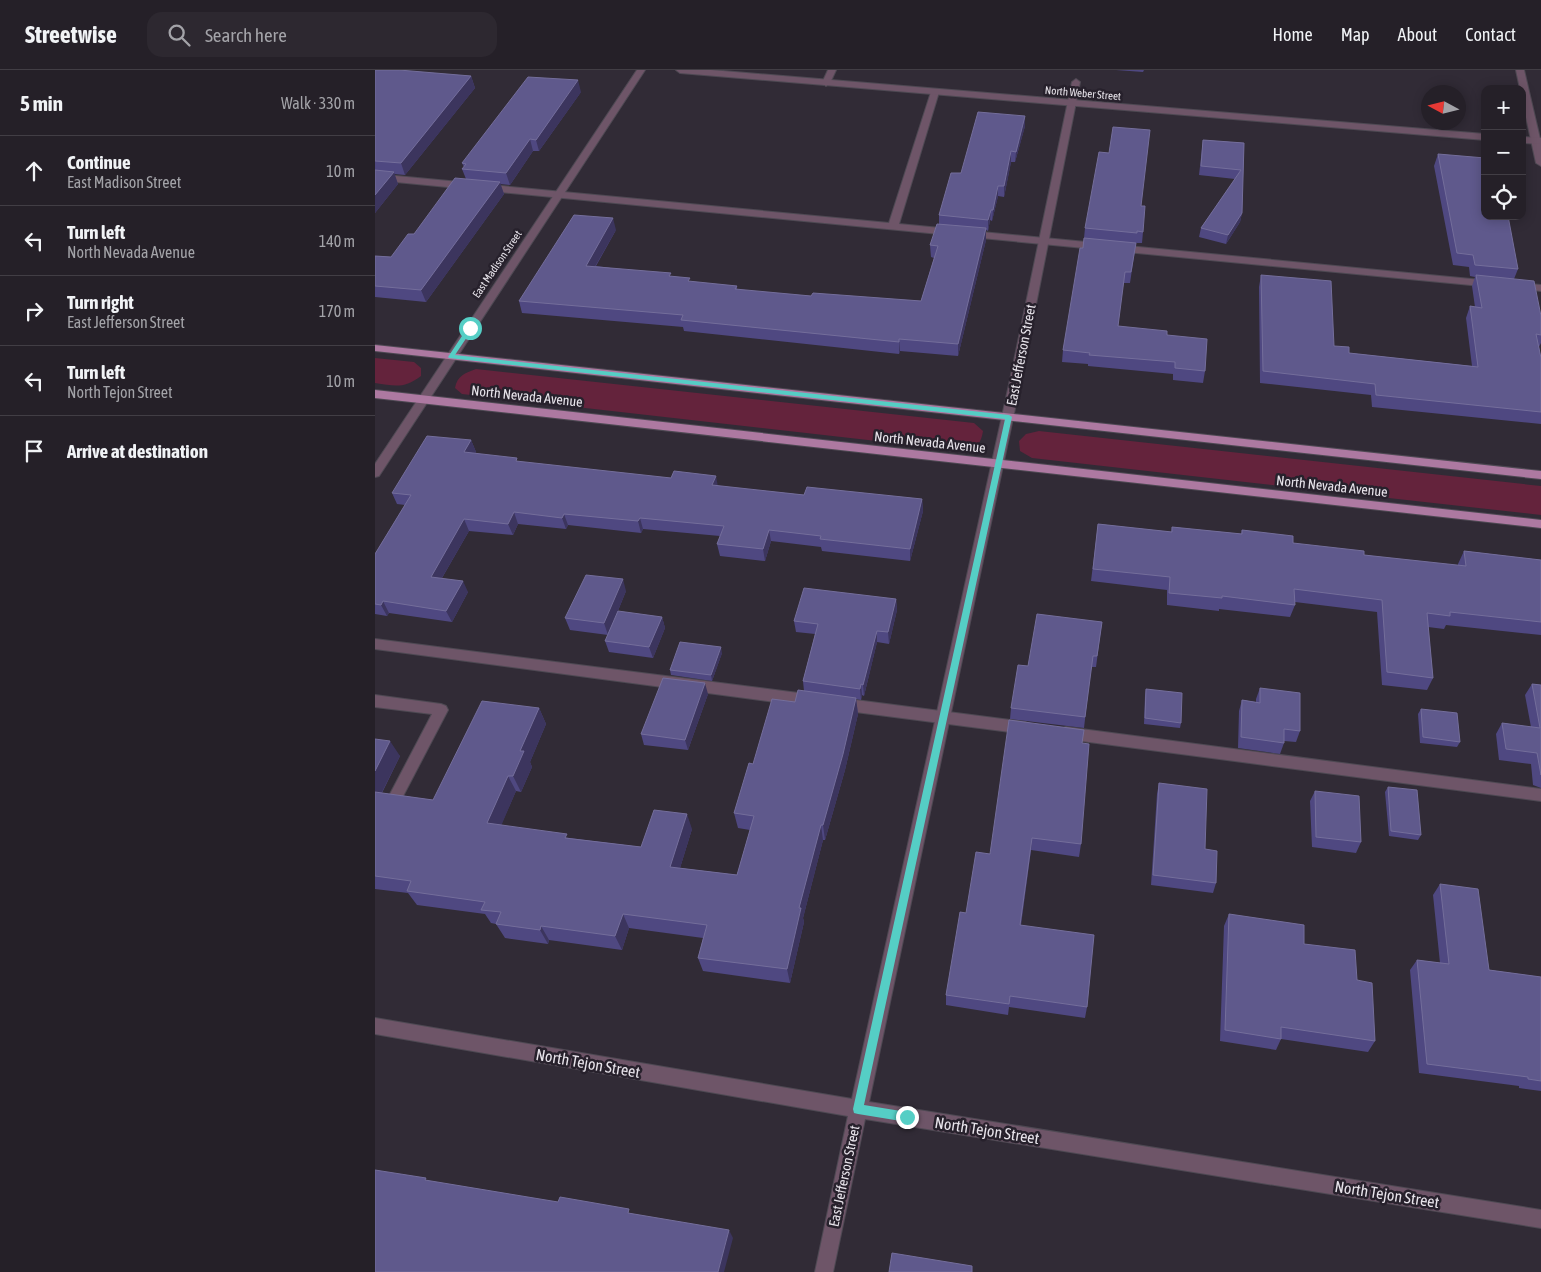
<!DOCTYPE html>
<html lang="en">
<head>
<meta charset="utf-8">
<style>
  :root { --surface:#252028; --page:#2d2830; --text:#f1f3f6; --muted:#a3a3a8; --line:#423e45 }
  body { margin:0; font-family:"Asap Condensed",sans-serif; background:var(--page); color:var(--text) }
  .controls { position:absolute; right:15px; top:15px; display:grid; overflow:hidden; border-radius:10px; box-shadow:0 2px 12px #0003 }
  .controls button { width:45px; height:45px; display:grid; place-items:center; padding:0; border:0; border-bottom:1px solid var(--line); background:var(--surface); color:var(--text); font:25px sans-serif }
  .compass { position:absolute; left:1046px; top:15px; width:45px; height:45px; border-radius:50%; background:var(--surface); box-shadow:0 2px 12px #0003; rotate:277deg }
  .stop { position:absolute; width:15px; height:15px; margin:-11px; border:4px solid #55cec5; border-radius:50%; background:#fff }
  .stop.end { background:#55cec5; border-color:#fff; box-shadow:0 1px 5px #0008 }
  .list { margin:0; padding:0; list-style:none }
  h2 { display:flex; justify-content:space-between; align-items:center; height:65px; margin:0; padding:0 20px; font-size:21px }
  h2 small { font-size:16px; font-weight:400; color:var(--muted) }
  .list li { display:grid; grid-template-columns:32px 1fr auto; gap:15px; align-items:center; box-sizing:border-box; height:70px; padding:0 20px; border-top:1px solid var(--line) }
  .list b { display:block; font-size:19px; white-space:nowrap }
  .list p { margin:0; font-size:16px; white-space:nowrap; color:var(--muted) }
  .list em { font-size:16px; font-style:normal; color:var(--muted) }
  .icon { flex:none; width:28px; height:28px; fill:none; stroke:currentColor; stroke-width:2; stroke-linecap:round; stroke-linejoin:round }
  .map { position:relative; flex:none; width:1166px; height:1202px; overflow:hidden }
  header { display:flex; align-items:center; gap:30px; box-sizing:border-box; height:70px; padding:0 25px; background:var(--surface); border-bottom:1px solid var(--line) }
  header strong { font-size:24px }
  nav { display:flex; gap:28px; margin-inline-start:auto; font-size:18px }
  .search { width:350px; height:45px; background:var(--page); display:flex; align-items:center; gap:12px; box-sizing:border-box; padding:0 18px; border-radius:15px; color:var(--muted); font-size:19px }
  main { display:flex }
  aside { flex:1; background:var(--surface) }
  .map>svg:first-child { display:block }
  .green { fill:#64233c }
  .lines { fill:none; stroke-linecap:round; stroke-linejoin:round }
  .service-casing { stroke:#4e4953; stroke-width:2 }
  .minor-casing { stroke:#4e4953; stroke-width:2 }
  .tertiary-casing { stroke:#4e4953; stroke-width:2 }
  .primary-casing { stroke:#4e4953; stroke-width:2 }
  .service { fill:#6e5568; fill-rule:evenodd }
  .minor { fill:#6e5568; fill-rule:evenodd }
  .tertiary { fill:#6e5568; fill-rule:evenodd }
  .primary { fill:#ad79a1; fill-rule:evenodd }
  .wall { fill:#4f4881 }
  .shaded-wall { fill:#3c355e }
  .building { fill:#5f598c; stroke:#746e9b }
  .route { fill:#55cec5 }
  .labels { text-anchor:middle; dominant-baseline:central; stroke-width:5; stroke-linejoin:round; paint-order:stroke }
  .far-street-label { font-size:11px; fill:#e8e4eb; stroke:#27212c }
  .street-label { font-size:14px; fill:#e8e4eb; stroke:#27212c }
  .near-street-label { font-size:16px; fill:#e8e4eb; stroke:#27212c }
</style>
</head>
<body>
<header>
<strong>Streetwise</strong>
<div class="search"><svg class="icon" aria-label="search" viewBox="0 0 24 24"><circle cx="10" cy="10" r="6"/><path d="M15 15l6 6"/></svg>Search here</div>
<nav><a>Home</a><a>Map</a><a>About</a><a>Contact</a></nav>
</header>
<main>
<aside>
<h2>5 min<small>Walk · 330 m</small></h2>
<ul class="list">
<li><svg class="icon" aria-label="ahead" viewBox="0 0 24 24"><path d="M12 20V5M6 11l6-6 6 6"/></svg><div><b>Continue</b><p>East Madison Street</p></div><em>10 m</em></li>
<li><svg class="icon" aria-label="left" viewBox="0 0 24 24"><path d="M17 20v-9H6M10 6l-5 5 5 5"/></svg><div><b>Turn left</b><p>North Nevada Avenue</p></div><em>140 m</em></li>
<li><svg class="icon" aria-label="right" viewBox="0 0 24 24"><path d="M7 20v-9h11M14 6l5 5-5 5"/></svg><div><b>Turn right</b><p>East Jefferson Street</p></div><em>170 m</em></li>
<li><svg class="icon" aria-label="left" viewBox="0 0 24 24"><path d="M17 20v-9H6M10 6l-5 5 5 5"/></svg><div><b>Turn left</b><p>North Tejon Street</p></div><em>10 m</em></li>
<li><svg class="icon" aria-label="arrive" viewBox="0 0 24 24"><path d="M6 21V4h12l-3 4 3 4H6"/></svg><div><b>Arrive at destination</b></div></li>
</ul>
</aside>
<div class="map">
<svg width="1166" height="1202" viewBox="0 0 1166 1202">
  <rect width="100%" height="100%" fill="#312b36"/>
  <path class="green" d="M0 288 39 292 46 298V306C29 319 20 316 0 313Z
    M101 299 599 353 608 361C606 374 602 377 590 381L87 324 80 318C82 306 90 303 101 299Z
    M664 361 1166 416V445L657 388 645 381 644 371 651 364Z"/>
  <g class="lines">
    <g class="service-casing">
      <path id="service" d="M453 0H461L455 13 451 16 447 13Z
        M560 19 564 22 524 154 1117 211 1122 214 1117 217 0 110V104L514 153 556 22Z
        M1143 213 1166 215V221L1139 218 1138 216 1139 214Z
        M0 569 439 625 444 627 446 631 444 635 439 637 0 579Z
        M0 625 66 634 71 636 73 640 26 730 21 732 16 730 14 726 57 644 0 637Z
        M465 628 650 652 655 654 657 658 655 662 650 664 465 640 460 638 458 634 460 630Z
        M691 657 1166 719V731L691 669 686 667 684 663 686 659Z"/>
    </g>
    <g class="minor-casing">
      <path id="minor" d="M262 0H270L4 406 0 407V394Z
        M1141 0H1149L1166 73V96L1161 93 1147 29V19H1145Z
        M701 9 705 12 646 310 494 1032 1166 1140V1158L490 1049 458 1202H440L473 1046 0 964V948L477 1029 635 310 697 12Z"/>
    </g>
    <g class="tertiary-casing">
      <path id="tertiary" d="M301 0H336L1110 64V70L305 3Z
        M1147 67 1166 68V74L1147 73Z"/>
    </g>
    <g class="primary-casing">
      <path id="primary" d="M0 275 1166 401V409L0 281Z
        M0 320 1166 450V458L0 328Z"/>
    </g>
    <use href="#service" class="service"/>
    <use href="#minor" class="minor"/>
    <use href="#tertiary" class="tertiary"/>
    <use href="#primary" class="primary"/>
  </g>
  <path class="wall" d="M0 0 96 6 100 18 30 105 19 104 23 114 0 143Z
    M741 0H769L768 2Z
    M206 22 164 81H158L135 115 125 114 129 124 51 232 0 227V186L16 187 39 164 91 109 87 99 89 97 87 93Z
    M650 46V56L640 92H636L629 127 623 126 617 151 615 150 613 161 611 160V170L583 286 525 281 524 284 309 261 308 257 147 243 144 231 241 160 221 196 296 206 315 212 362 216V220L436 226 546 231 559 188 556 187 555 175 564 154V145L586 103Z
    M828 70 869 73 867 143 865 152 851 174 824 167 826 158 860 109 824 105Z
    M1063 84 1143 199 1139 209 1166 246V273L1164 277 1166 288V354L997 337 996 325 885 313 884 217 886 205 959 276 974 283 1097 296 1091 248 1095 236 1100 237 1097 216 1100 207 1095 206 1094 197 1078 195 1059 96Z
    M766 136 768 162 767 173H761L755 213H748L743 256 792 265 830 301 828 313 798 310V304L713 296V294L687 292 688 280 708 178 710 158Z
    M96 370 101 382 100 383 144 392 343 416 429 425 547 429 548 441 535 491 447 481 446 477 396 471 390 491 345 486 342 474 345 466 268 459 266 463 193 455 191 459 143 454 138 465 94 461 67 508 93 522 77 552 14 543 12 546 0 544V484L30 435 22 434 17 423Z
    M723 454 796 462 797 457 866 464 867 460 918 473 989 485 1083 496V494L1089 481 1166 490V565L1071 555 1069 559 1053 557 1058 608 1052 620 1007 615 1002 542 920 532V535L915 547 844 539V541L792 535V520L716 511Z
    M251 521 238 553 287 547 290 558 278 588 234 582 230 571 233 565 195 560 190 548Z
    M521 529 522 540 514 574 502 572 489 626 487 625 486 630 481 629 483 644 470 700 450 770H448L428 848 429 852 415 913 328 901 323 888 328 868 254 858 247 880 174 870 173 874 130 868 121 854 116 853 110 844 42 835 33 823 0 819V669L25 686 7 723 58 730 164 638 171 654 155 692 157 697 146 722 141 721 126 755 194 768 266 777 317 759 305 798 362 805 375 760 363 758 359 743 378 694 420 632 429 621 428 611 440 564 421 562 419 551Z
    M727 552 721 597H716L709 658 635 649 636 638 653 596Z
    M347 583 337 611 296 605 295 600Z
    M1157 614 1166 615V718L1158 715 1156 694 1124 690 1121 664 1127 653 1156 657 1150 625Z
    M885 618 925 661 921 672 909 671V673L905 684 863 678 864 641 867 630 881 632V629Z
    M771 619 806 653 805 658 769 654 770 625Z
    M333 624 313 680 269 675 266 664Z
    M1046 639 1085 672 1082 677 1045 673 1043 644Z
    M707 673 706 774 704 787 656 780 646 855 712 937 710 948 634 937 633 945 571 935V925L615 784Z
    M784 713 830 779 841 813 838 823 776 815 782 724Z
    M1013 717 1046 765 1043 770 1014 766 1010 722Z
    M940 721 986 772 981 783 937 777 935 731Z
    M1065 814 1114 900 1166 907V1021L1144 1018V1016L1044 1003 1035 900 1042 890 1065 893 1058 825Z
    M854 844 929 874 982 910 1000 971 993 982 906 969 901 980 845 971 849 856Z"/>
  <path class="shaded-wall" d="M96 6 100 18 30 105 26 93Z
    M203 10 206 22 164 81 161 70Z
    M650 46V56L640 92 641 82Z
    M155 69 158 81 135 115 131 103Z
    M636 81V92L629 127V116Z
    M19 102 23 114 0 143V125Z
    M125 112 129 124 51 232 46 220Z
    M623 116V126L617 151 618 140Z
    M616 140 615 150 613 161V150Z
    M867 143 865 152 851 174 853 165Z
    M238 148 241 160 214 207 211 196Z
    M611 158V170L583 286V274Z
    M524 269 525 281 524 284Z
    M96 370 101 382 94 394 89 382Z
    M341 406 343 417 337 415Z
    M547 429 548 441 535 491V479Z
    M139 442 143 454 138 465 133 454Z
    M189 444 193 455 191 459 187 448Z
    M265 448 268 459 266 463 263 451Z
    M89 449 94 461 61 518 56 507Z
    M394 460 396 471 390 491 388 479Z
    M248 509 251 521 233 565 229 553Z
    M88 511 93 522 77 552 71 541Z
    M521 529 522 540 514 574 513 562Z
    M8 531 14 543 12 546 6 535Z
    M287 547 290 558 278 588 274 577Z
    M502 561V572L489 626 488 615Z
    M346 577 347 583 337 611 336 605Z
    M330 613 333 624 313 680 310 670Z
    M486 614 487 625 486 630 485 619Z
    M481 628 483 644 470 700 450 770 448 755Z
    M164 638 171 654 155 692 157 697 146 722 138 706 145 681Z
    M15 671 25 686 0 736V701Z
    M133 706 141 721 121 768 112 753Z
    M312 744 317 759 301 811 295 797Z
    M446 755 448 770 428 848 429 852 415 913 412 899 424 838Z
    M657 768 656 780 644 866 645 855Z
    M248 844 254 858 247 880 240 866Z
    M166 856 174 870 173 874 165 860Z
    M354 1160 358 1168 349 1202H343Z"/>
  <path class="building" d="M0 0H24L96 6 26 93 0 91Z
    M153 7 203 10 161 70 155 69 131 103 87 99 91 94 87 93Z
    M603 42 650 46 641 82 636 81 629 116H623L618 140H616L613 150 564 145 576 103H586Z
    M738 57 775 60 766 136H770L768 162 762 161V163L710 158 724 82 734 83Z
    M828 70 869 73 867 143 853 165 826 158 866 100 826 96Z
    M1063 84 1110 88V146H1133L1143 199 1100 195 1098 185 1082 183Z
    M0 100 19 102 0 125Z
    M80 108 125 112 46 220 0 216V186L16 187 33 164H39Z
    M199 145 238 148 211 196 296 203 294 206 315 208 313 211 362 216 360 219 436 226 438 223 546 231 563 176 555 175 562 154 611 158 583 274 524 269V272L306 250 308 245 144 231Z
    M709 168 761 173 756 202H750L743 256 792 261V265L832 269 830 301 800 298V292L714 285 715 283 688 280 705 178H708Z
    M886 205 956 211 959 276 974 277V283L1103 297 1095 236 1107 238 1101 205 1159 211 1166 246V265L1161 264 1166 288V342L1001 325 1000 314 888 301Z
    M52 366 96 370 89 382 142 388 141 391 296 408 299 401 341 406 337 415 429 425 432 417 547 429 535 479 445 469 446 466 394 460 388 479 342 474 349 456 265 448 263 451 189 444 187 448 139 442 133 454 89 449 56 507 88 511 71 541 8 531 6 535 0 534V484L36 425 17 423Z
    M723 454 797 462V457L867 464V460L918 466V473L989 481V485L1091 496 1089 481 1166 490V552L1075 542V546L1052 543 1058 608 1012 602 1007 530 919 519 920 535 847 526V528L794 523 795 507 718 499Z
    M211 505 248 509 229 553 190 548Z
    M429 518 521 529 513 562 502 561 488 615 486 614 485 619 428 611 443 554 419 551Z
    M243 541 287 547 274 577 230 571Z
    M662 544 727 552 722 586H718L710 647 636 638 643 595 653 596Z
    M305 572 346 577 336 605 295 600Z
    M288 608 330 613 310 670 266 664Z
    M1157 614 1166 615V705L1162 683 1131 679 1127 653 1165 658Z
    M885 618 925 623V661L909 659V673L866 667 867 630 885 633Z
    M771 619 807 623 806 653 770 648Z
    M423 620 481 628 468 684 448 755H446L424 838H426L412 899 323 888 332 855 248 844 240 866 166 856 165 860 121 854 126 842 106 840 110 832 32 821 36 811 0 806V722L58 730 107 631 164 638 145 681H149L138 706H133L112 753 192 764 190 768 266 777 279 740 312 744 295 797 362 805 379 746 359 743 374 693 378 694 397 629 420 632Z
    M1046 639 1082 643 1085 672 1048 667Z
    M634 650 709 660 707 673 714 674 706 774 657 768 645 855 719 865 712 937 635 926 634 934 571 925 585 842 591 843 601 782 615 784Z
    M0 669 15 671 0 701Z
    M784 713 832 719 830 779 842 781 841 813 778 805Z
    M1013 717 1042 720 1046 765 1016 761Z
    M940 721 984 726 986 772 941 767Z
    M1065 814 1103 819 1114 900 1166 907V1011L1153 1009V1007L1052 994 1042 890 1074 894Z
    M854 844 929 855V874L980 880 982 910 997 913 1000 971 906 957V969L850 960Z
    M0 1100 51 1108 50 1110 183 1132 185 1127 254 1139 253 1143 354 1160 343 1202H0Z
    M517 1183 597 1196V1202H514Z"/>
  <path class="route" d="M93 257 98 258 80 285 634 345 637 347 489 1035 532 1042 536 1043 538 1047 536 1051 532 1052 483 1044 479 1043 478 1039 630 349 74 288 73 287Z"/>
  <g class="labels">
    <g class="far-street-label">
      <text transform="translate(708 23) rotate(5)">North Weber Street</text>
      <text transform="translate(122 194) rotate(-56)">East Madison Street</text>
    </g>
    <g class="street-label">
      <text transform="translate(646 285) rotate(-79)">East Jefferson Street</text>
      <text transform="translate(152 326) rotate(6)">North Nevada Avenue</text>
      <text transform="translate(555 372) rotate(6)">North Nevada Avenue</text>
      <text transform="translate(957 416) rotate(6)">North Nevada Avenue</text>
      <text transform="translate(469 1106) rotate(-78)">East Jefferson Street</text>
    </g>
    <g class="near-street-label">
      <text transform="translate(213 993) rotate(10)">North Tejon Street</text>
      <text transform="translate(612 1060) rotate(9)">North Tejon Street</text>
      <text transform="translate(1012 1124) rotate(9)">North Tejon Street</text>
    </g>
  </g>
</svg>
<div class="controls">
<button>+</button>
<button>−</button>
<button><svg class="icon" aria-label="locate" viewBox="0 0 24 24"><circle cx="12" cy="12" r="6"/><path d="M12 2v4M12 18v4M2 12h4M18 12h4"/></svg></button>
</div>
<svg class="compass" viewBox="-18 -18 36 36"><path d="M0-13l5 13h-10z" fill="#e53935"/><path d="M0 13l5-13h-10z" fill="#a3a3a8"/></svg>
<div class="stop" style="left:95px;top:258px"></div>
<div class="stop end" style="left:532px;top:1047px"></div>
</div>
</main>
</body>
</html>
